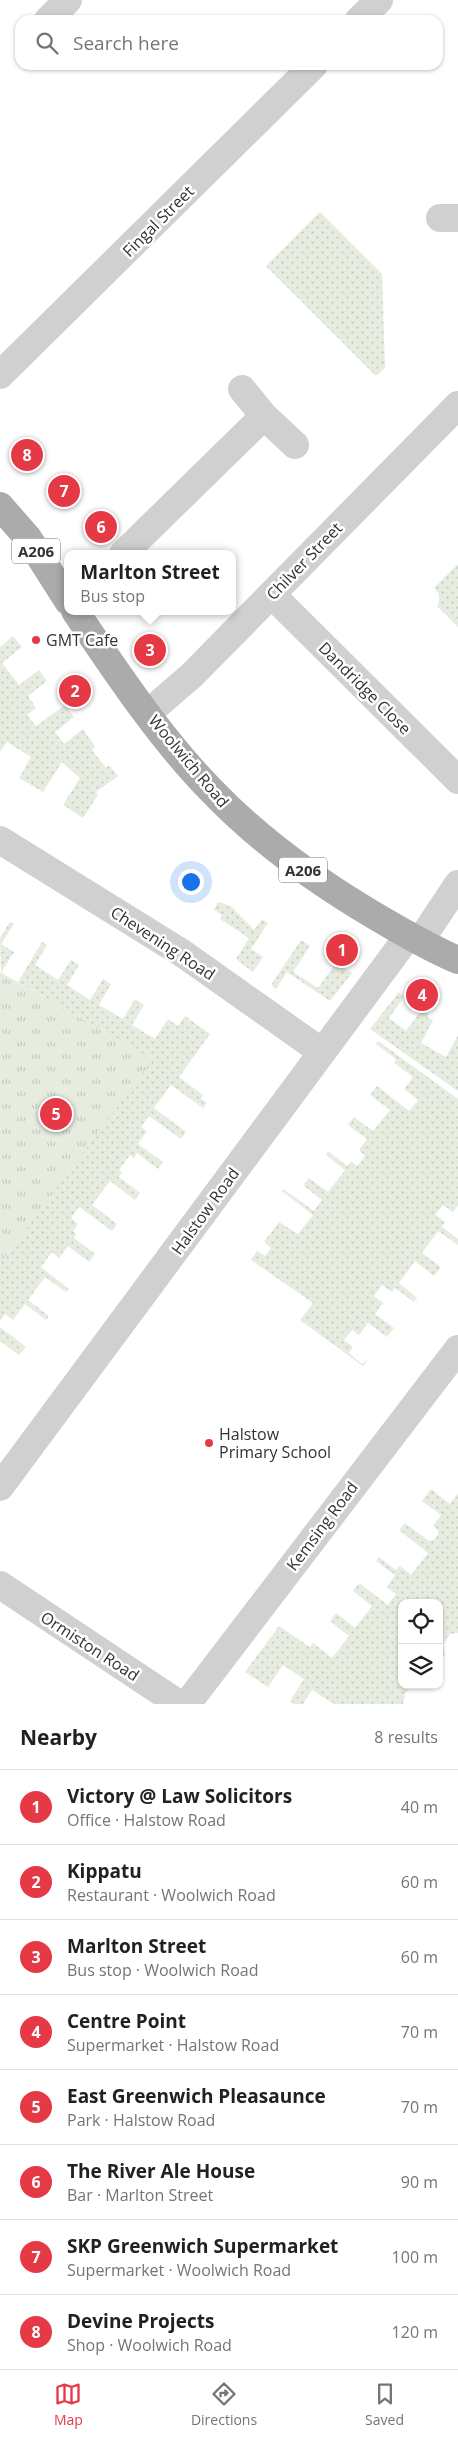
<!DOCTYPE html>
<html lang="en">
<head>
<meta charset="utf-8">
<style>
  :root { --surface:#fff; --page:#f2f2f2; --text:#202124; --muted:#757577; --line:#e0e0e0; --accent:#e63946 }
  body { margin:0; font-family:"Open Sans",sans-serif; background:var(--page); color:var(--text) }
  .controls { position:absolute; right:15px; bottom:15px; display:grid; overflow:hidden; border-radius:10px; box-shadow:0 1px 4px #0004 }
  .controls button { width:45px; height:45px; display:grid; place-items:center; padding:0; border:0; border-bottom:1px solid var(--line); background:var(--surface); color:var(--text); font:25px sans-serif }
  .you { position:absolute; left:190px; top:881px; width:18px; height:18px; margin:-12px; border:4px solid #fff; border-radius:50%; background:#1a73e8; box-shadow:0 0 0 8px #1a73e833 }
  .badge { display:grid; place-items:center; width:32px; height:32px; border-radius:50%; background:var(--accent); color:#fff; font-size:16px; font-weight:700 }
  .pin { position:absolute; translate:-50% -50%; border:2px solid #fff; box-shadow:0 1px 5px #0006 }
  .popup { position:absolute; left:64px; top:550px; width:172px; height:65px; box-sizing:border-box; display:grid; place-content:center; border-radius:10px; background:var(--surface); filter:drop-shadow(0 1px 4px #0005); font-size:16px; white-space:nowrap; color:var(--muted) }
  .popup b { font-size:19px; color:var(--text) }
  .popup::after { content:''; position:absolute; left:50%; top:100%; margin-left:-10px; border:10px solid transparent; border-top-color:var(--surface) }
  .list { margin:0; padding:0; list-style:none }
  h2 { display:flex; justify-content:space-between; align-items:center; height:65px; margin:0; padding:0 20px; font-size:21px }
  h2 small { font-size:16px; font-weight:400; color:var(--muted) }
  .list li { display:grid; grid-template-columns:32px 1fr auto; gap:15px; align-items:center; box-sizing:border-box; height:75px; padding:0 20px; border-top:1px solid var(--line) }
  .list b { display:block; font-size:19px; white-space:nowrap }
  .list p { margin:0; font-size:16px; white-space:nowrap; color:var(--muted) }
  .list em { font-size:16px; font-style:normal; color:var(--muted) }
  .icon { flex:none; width:28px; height:28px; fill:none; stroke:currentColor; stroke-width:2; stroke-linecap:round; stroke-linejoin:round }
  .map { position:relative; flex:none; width:458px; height:1704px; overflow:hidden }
  .search { position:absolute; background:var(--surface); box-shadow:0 1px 4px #0004; left:15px; right:15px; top:15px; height:55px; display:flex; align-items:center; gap:12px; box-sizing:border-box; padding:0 18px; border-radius:15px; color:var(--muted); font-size:19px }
  .sheet { height:665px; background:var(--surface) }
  nav { display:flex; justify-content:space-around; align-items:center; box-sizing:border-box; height:70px; border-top:1px solid var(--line); background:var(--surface); font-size:14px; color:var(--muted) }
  nav a { display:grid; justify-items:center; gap:2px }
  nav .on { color:var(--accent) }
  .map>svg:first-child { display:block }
  .grass { fill:url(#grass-dots) }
  .park { fill:url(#park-tufts) }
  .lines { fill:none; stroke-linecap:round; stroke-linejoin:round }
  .minor { stroke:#d0d0d0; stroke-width:28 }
  .primary { stroke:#ababab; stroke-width:28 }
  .poi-dot { fill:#e63946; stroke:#fff; stroke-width:2 }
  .labels { text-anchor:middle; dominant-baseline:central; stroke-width:5; stroke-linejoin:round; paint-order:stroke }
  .shield { fill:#fff; stroke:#707070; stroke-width:1 }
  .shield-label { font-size:15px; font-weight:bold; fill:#333 }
  .street-label { font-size:16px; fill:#333; stroke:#fff }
  .poi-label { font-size:16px; fill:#333; stroke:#fff; text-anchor:start }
</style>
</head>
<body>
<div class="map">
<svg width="458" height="1704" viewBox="0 0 458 1704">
  <defs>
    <pattern id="grass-dots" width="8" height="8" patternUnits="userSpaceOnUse" patternTransform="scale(1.25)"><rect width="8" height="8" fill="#e6ecdf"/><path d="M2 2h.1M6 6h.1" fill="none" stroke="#c6cbc0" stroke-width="1.8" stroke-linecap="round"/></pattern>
    <pattern id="park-tufts" width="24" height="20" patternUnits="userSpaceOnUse" patternTransform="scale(1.25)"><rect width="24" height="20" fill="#e6ecdf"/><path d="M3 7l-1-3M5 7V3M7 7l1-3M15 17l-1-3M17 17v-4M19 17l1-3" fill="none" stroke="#c6cbc0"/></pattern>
  </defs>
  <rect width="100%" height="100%" fill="#fff"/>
  <path class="grass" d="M320 212 382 274 385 368 376 376 266 266Z
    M458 564V627L437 606 439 604V594L434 588Z
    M13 636 22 647 2 663 19 685 39 670 47 681 28 696 36 708 27 715 36 726 65 705 74 717 55 732 64 744 83 729 95 747 92 750 106 768 109 765 118 776 96 792 98 795 83 818 63 805 80 778 62 762 43 792 19 778 31 757 7 742 0 752V647Z
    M218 902 231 906 254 930 262 919 268 923 251 949 263 957 253 972 236 959 249 938 220 919 222 915 214 910Z
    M10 922 14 924 1 944 14 952 1 973 0 938Z
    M301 940 310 946 293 972 318 988 336 963 352 973 330 1001 287 972 276 989 271 985Z
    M42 942 47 945 35 965 58 980 71 960 79 965 67 985 90 1000 103 979 111 984 99 1005 123 1019 135 999 144 1005 132 1025 155 1039 168 1019 178 1026 185 1016 210 1034 179 1077 203 1095 201 1099 207 1103 203 1108 171 1085 154 1108 186 1132 181 1139 149 1116 141 1127 147 1131 138 1144 163 1162 158 1169 137 1153 134 1158 130 1155 119 1170 122 1172 119 1177 140 1193 135 1200 110 1181 92 1205 117 1224 112 1231 79 1207 71 1218 78 1224 73 1231 76 1234 74 1238 95 1254 89 1262 68 1246 59 1258 52 1252 41 1267 69 1289 66 1292 45 1277 28 1300 49 1316 46 1320 25 1304 13 1320 5 1314 0 1321V1264L152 1059 18 982Z
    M399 992 404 997 389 1018 406 1031 422 1010 428 1013 427 1017 433 1020 421 1043 446 1057 458 1035V1091L370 1029Z
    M378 1041 458 1099V1205L453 1212 443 1205 435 1215 445 1222 442 1227 458 1239V1245L438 1231 422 1253 441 1267 434 1276 415 1261 399 1283 417 1298 414 1302 395 1288 392 1292 382 1285 374 1296 383 1303 375 1314 394 1328 387 1337 368 1323 359 1335 352 1330 344 1340 353 1347 349 1353 362 1364 369 1358 363 1366 300 1320 313 1303 251 1260 257 1251 265 1256 271 1248 264 1242 279 1222 298 1234 313 1215 282 1191 283 1189 314 1211 322 1200 303 1185 309 1178 328 1192 345 1170 326 1155 328 1151 347 1166 351 1162 357 1166 365 1156 359 1150 367 1139 348 1125 354 1117 373 1131 390 1110 370 1095 377 1086 409 1111 418 1100 404 1089 413 1077 394 1063 396 1059 376 1044Z
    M0 1327 26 1347 19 1355 0 1341Z
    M431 1489 450 1504 458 1493V1633L450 1634 443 1644 445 1656H439V1603H402V1685H412L405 1694 403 1704H334L312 1690 303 1704H294L290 1701 304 1679 283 1665 268 1687 245 1672 279 1626 310 1647 313 1643 332 1658 349 1636 330 1621 336 1613 355 1628 372 1606 353 1591 359 1583 388 1605 396 1594 387 1587 395 1575 376 1561 379 1557 396 1570 400 1566 411 1575 428 1553 399 1530 405 1523 429 1541 434 1540 438 1535V1530L433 1526 441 1515 422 1501Z"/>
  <path class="park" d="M0 972 153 1059 0 1264Z"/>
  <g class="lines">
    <path class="minor" d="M48 20 68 0
      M359 20 379 0
      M440 218H458
      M0 375 314 65
      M242 389 264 416 295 445
      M123 554 264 416
      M272 595 458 780
      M148 713 192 675 458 405
      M0 840 182 953 322 1052
      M420 941 458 884
      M0 1487 409 935
      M0 1585 179 1704
      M187 1704 458 1349"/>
    <path class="primary" d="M0 506 28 538 68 601
      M75 611C115 670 160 738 210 789 263 845 327 889 394 927 415 939 436 951 458 960"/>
  </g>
  <g class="poi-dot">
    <circle cx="36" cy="640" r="5"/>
    <circle cx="209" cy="1443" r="5"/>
  </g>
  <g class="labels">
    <g class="shield">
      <rect x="12" y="538.5" width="48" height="25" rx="4"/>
      <rect x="279" y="857.5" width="48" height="25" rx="4"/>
    </g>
    <g class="shield-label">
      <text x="36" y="551">A206</text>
      <text x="303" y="870">A206</text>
    </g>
    <g class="street-label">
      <text transform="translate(158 221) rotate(-45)">Fingal Street</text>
      <text transform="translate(304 561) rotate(-46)">Chilver Street</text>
      <text transform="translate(365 688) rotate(45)">Dandridge Close</text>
      <text transform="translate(189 761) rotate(50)">Woolwich Road</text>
      <text transform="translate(163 943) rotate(33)">Chevening Road</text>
      <text transform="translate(205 1211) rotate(-54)">Halstow Road</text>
      <text transform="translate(322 1526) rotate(-53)">Kemsing Road</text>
      <text transform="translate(90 1646) rotate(33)">Ormiston Road</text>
    </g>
    <g class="poi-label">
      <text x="46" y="640">GMT Cafe</text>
      <text x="219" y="1434">Halstow<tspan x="219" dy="18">Primary School</tspan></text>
    </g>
  </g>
</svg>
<div class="controls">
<button><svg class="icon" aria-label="locate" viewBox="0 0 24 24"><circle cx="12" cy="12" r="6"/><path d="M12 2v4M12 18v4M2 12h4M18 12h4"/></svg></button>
<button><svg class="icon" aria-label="layers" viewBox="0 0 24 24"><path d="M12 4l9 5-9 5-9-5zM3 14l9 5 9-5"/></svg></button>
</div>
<div class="you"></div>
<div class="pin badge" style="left:342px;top:950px">1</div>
<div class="pin badge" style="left:75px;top:691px">2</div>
<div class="pin badge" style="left:150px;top:650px">3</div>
<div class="popup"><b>Marlton Street</b>Bus stop</div>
<div class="pin badge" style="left:422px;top:995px">4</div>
<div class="pin badge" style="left:56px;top:1114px">5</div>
<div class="pin badge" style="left:101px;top:527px">6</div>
<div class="pin badge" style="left:64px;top:491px">7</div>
<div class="pin badge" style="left:27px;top:455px">8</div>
<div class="search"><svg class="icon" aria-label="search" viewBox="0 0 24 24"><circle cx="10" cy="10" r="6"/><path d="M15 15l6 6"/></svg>Search here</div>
</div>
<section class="sheet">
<h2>Nearby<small>8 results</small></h2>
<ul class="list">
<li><span class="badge">1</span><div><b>Victory @ Law Solicitors</b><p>Office · Halstow Road</p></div><em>40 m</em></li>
<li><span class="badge">2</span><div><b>Kippatu</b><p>Restaurant · Woolwich Road</p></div><em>60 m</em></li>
<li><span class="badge">3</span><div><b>Marlton Street</b><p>Bus stop · Woolwich Road</p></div><em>60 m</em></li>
<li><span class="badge">4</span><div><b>Centre Point</b><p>Supermarket · Halstow Road</p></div><em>70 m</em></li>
<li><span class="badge">5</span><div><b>East Greenwich Pleasaunce</b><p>Park · Halstow Road</p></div><em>70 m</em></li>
<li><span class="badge">6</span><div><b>The River Ale House</b><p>Bar · Marlton Street</p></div><em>90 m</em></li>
<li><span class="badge">7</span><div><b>SKP Greenwich Supermarket</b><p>Supermarket · Woolwich Road</p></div><em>100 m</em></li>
<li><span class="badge">8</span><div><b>Devine Projects</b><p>Shop · Woolwich Road</p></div><em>120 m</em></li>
</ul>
</section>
<nav>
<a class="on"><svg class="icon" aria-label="map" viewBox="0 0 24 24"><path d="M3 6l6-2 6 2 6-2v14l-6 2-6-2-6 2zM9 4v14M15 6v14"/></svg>Map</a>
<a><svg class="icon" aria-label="directions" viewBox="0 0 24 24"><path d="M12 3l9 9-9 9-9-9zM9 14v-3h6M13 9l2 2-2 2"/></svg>Directions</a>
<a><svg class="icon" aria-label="saved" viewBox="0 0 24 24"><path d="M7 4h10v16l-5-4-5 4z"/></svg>Saved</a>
</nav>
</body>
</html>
